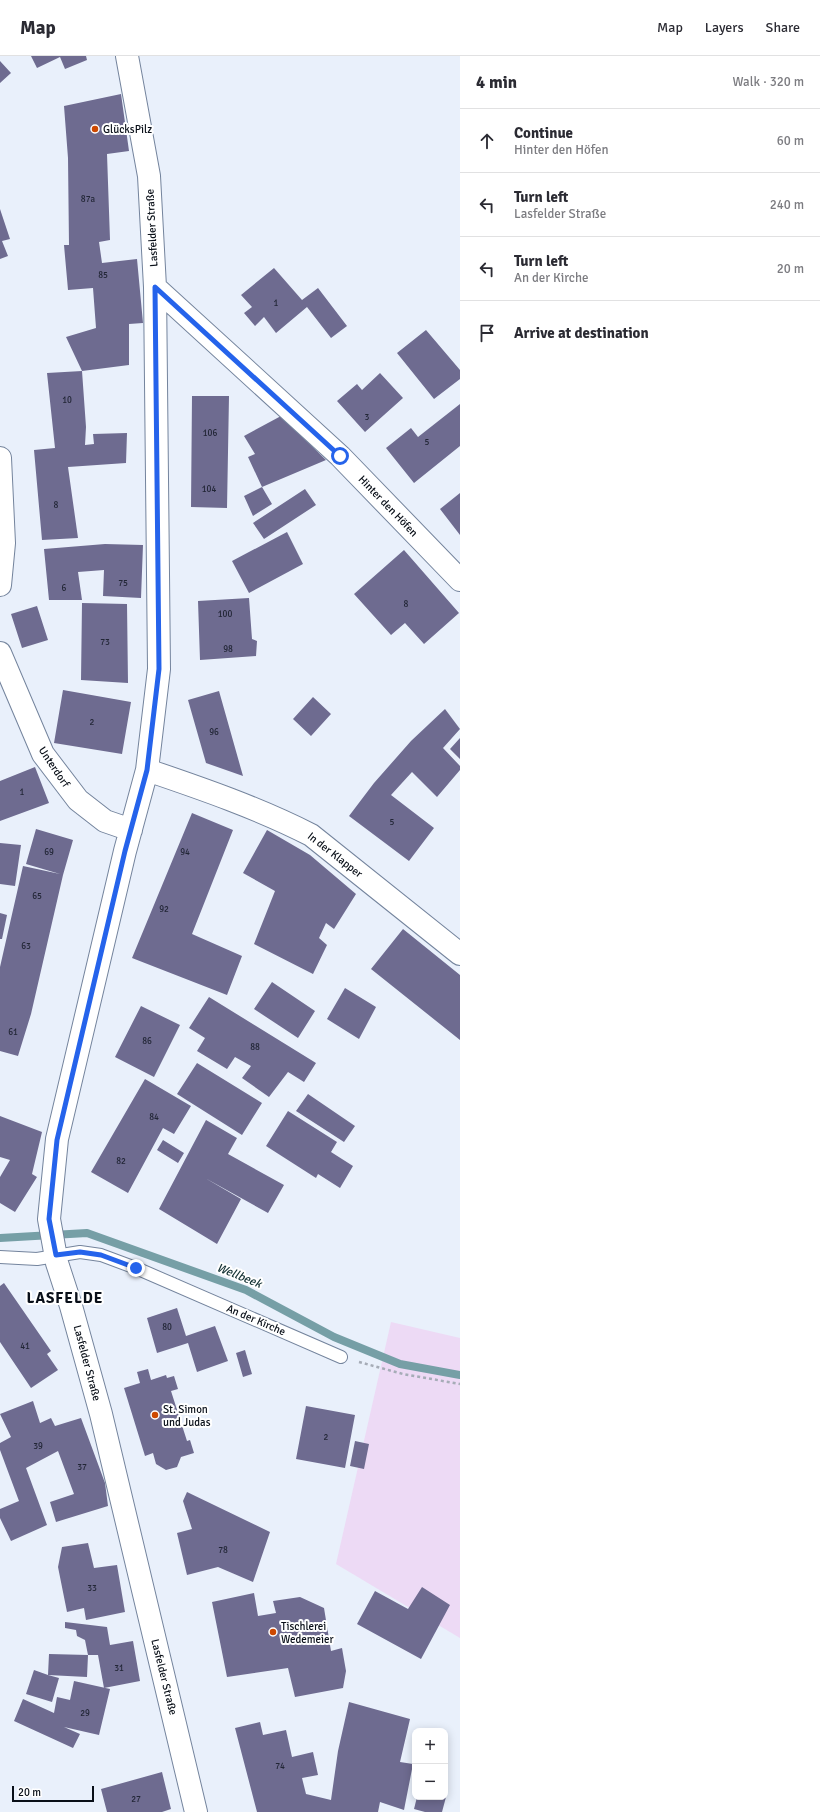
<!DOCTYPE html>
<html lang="en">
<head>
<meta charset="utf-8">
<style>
  :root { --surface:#fff; --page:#f2f2f3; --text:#2b2b33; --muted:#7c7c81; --line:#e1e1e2 }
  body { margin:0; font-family:Signika,sans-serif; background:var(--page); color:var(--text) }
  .controls { position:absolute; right:12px; bottom:12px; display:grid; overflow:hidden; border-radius:8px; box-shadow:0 2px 10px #0003 }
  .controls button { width:36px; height:36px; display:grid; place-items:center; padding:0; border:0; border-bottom:1px solid var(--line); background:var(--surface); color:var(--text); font:20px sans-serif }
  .scale { position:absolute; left:12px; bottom:10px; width:82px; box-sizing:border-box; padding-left:4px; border:2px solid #090f18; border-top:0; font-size:11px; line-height:14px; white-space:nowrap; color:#090f18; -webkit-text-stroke:3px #fff; paint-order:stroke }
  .stop { position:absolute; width:12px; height:12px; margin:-9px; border:3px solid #2563eb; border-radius:50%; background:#fff }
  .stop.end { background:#2563eb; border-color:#fff; box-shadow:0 1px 4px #0008 }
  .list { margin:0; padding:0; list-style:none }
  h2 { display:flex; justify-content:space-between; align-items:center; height:52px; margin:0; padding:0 16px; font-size:17px }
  h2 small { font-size:13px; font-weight:400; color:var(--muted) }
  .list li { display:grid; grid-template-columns:26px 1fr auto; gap:12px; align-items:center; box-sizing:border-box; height:64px; padding:0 16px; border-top:1px solid var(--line) }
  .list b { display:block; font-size:15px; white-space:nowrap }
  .list p { margin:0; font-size:13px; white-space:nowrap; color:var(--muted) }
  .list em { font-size:13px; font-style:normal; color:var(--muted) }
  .icon { flex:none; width:22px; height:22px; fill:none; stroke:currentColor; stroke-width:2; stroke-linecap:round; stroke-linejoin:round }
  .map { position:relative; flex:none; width:460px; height:1756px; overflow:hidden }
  header { display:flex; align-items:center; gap:24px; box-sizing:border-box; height:56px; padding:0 20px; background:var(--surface); border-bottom:1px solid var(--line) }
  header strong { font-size:19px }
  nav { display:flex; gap:22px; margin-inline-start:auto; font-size:14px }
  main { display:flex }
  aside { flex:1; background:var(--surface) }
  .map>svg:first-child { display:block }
  .green { fill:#eddaf5 }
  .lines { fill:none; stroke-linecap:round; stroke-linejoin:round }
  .stream { stroke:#769fa6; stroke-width:8 }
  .building { fill:#6e6b90 }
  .service-casing { stroke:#74849d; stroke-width:14 }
  .minor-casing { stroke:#74849d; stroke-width:24 }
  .path { stroke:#a6acb7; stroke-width:2.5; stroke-dasharray:3 3; stroke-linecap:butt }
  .service { stroke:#fff; stroke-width:12 }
  .minor { stroke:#fff; stroke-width:22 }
  .route { stroke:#2563eb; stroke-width:5 }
  .poi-dot { fill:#cd4801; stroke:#fff; stroke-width:1.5 }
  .labels { text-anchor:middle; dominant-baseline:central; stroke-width:4; stroke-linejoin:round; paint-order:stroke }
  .number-label { font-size:9px; fill:#222636 }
  .poi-label { font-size:11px; fill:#090f18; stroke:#fff; text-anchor:start }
  .street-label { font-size:11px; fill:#090f18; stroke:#fff }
  .water-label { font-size:12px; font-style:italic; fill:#133134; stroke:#fff }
  .district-label { font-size:15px; font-weight:bold; letter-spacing:1px; fill:#090f18; stroke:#fff }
</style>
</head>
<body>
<header>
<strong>Map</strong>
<nav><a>Map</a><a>Layers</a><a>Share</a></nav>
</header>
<main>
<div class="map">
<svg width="460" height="1756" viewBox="0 0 460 1756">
  <rect width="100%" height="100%" fill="#e9f0fb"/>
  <path class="green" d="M391 1266 460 1282V1582L336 1508Z"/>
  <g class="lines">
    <path class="stream" d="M0 1182 87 1177 246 1234 334 1281 400 1308 460 1319"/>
  </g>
  <path class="building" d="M31 0H86L87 4 65 13 60 1 37 12Z
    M0 5 11 17 0 27Z
    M121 38 129 95 107 98 110 184 99 186 102 207 137 203 143 267 129 268V309L82 315 66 281 96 272 93 232 68 234 64 189H69L68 102 64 50Z
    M0 153 10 183 2 185 8 200 0 203Z
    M274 212 302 244 318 232 347 270 331 282 307 251 276 277 264 261 255 270 244 257 252 251 241 239Z
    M426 274 460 314V323L434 343 397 297Z
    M82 315 86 371 85 389 94 388 93 378 127 377 126 407 68 411 78 482 42 484 34 394 55 392 47 317Z
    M380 317 403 342 365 376 337 345 357 328 362 334Z
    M192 340H229L227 452 191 451Z
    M460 348V390L414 427 386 392 411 372 418 381Z
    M281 360 326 404 262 431 272 448 253 460 244 440 262 431 248 401 255 398 244 380Z
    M305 433 316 449 264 483 253 467Z
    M460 437V479L440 453Z
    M287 476 303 508 249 537 232 505Z
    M105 488 143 489 141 542 103 540 104 514 78 516 82 544H49L44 493Z
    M404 494 459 557 424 588 405 567 391 579 354 538Z
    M249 542 252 583 257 585 256 600 200 604 198 545Z
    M82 547 127 548 128 627 81 624Z
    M37 550 48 584 22 592 11 558Z
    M63 634 131 646 122 698 54 687Z
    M219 635 243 720 206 707 188 644Z
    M313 641 331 658 311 680 293 663Z
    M445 653 460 673 443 692 460 710V714L437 741 412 716 391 739 434 772 409 805 349 760 374 727 411 685Z
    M460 682V703L450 693Z
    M35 711 49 747 0 765V725Z
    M192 757 233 774 192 878 242 900 227 939 132 902Z
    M36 773 73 784 63 819 31 958 18 1000 0 995V911L23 810 60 818 26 808Z
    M267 774 310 799 356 838 334 873 326 867 319 882 327 889 313 918 254 888 275 835 243 817Z
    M0 787 21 789 15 830 0 828Z
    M0 857 7 859 2 883H0Z
    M403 873 460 919V984L371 913Z
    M272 926 315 955 298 982 254 953Z
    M345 932 376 951 359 983 327 963Z
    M209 941 316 1007 304 1026 288 1016 269 1041 242 1022 251 1010 235 1001 227 1013 197 995 205 982 189 972Z
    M141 950 180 969 154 1021 115 1001Z
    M197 1007 262 1047 242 1079 177 1038Z
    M145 1023 191 1050 174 1078 163 1072 128 1137 91 1116Z
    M308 1038 355 1070 344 1086 296 1055Z
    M288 1055 337 1086 331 1096 353 1110 340 1132 318 1118 316 1122 266 1090Z
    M0 1060 42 1076 32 1118 37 1121 15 1156 0 1147V1121L10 1104 0 1101Z
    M206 1064 237 1082 228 1098 284 1129 268 1157 205 1122 241 1143 217 1188 159 1153Z
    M163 1084 184 1097 178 1107 157 1094Z
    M4 1227 51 1295 47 1298 58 1314 31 1332 0 1286V1230Z
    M177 1252 186 1280 215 1270 228 1305 197 1316 188 1287 157 1297 147 1262Z
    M245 1294 252 1318 243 1321 236 1297Z
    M148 1313 151 1324 166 1319 167 1322 174 1320 178 1333 171 1335 187 1385 190 1384 194 1397 181 1401 177 1411 166 1414 156 1408 153 1397 145 1400 124 1332 140 1327 137 1316Z
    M33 1345 40 1367 51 1362 55 1370 81 1362 105 1427 108 1450 56 1466 50 1446 74 1438 58 1395 26 1412 47 1469 11 1485 0 1462V1453L19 1445 0 1394V1387L11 1381 0 1358Z
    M306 1350 355 1359 345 1412 296 1403Z
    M355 1385 369 1388 364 1413 350 1410Z
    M187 1436 270 1476 253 1526 218 1511 187 1519 177 1477 192 1473 183 1445Z
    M88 1487 94 1512 117 1509 125 1556 86 1564 84 1552 67 1556 58 1511 62 1491Z
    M422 1531 450 1549 421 1603 357 1568 375 1535 408 1553Z
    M254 1537 258 1560 276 1557 273 1545 300 1541 324 1552 331 1595 342 1592 346 1615 343 1632 295 1641 288 1612 227 1621 212 1546Z
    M65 1566 107 1571 110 1589 133 1585 140 1625 104 1632 98 1599H88L87 1621 48 1619 59 1622 52 1646 26 1638 34 1614 48 1619 49 1598 88 1599 85 1584 77 1580 76 1574 65 1572Z
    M74 1625 110 1633 99 1679 64 1671 80 1678 73 1692 14 1665 23 1643 54 1657 57 1641 70 1644Z
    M349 1646 410 1663 400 1706 413 1708 404 1754 380 1746 378 1756H257L235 1672 260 1666 263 1679 286 1674 292 1701 313 1696 318 1719 302 1722 306 1738 331 1744 338 1695Z
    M162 1716 171 1753 162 1756H107L101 1733Z
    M417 1741H446L442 1756H425L414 1753Z"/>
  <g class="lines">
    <g class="service-casing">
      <path id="service" d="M0 1201 37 1203 80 1196 101 1199 136 1212 341 1301"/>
    </g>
    <g class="minor-casing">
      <path id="minor" d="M127 0 149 120 155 231 159 613 147 714 125 795 57 1083 49 1163 57 1207 71 1250 101 1358 196 1756
        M155 231 340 400 460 524
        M0 402 4 487 0 529
        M0 597 43 698 78 744 105 765 131 774
        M147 714C203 733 258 752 311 779L460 898"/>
    </g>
    <path class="path" d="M359 1306 403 1318 460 1328"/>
    <use href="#service" class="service"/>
    <use href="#minor" class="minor"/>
  </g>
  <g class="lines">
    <path class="route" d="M136 1212 101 1199 80 1196 56 1199 49 1163 57 1084 125 795 147 714 159 613 155 231 340 400"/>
  </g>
  <g class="poi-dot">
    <circle cx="95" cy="73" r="4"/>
    <circle cx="155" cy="1359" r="4"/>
    <circle cx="273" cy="1576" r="4"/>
  </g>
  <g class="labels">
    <g class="number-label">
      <text x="88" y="143">87a</text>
      <text x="103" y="219">85</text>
      <text x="276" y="247">1</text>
      <text x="67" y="344">10</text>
      <text x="367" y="361">3</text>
      <text x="210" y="377">106</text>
      <text x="427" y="386">5</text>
      <text x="209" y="433">104</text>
      <text x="56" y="449">8</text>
      <text x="123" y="527">75</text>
      <text x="64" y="532">6</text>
      <text x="406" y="548">8</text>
      <text x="225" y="558">100</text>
      <text x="105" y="586">73</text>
      <text x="228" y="593">98</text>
      <text x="92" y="666">2</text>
      <text x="214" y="676">96</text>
      <text x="22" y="736">1</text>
      <text x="392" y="766">5</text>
      <text x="49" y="796">69</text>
      <text x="185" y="796">94</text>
      <text x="37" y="840">65</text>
      <text x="164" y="853">92</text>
      <text x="26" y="890">63</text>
      <text x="13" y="976">61</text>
      <text x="147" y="985">86</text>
      <text x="255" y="991">88</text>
      <text x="154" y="1061">84</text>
      <text x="121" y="1105">82</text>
      <text x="167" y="1271">80</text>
      <text x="25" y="1290">41</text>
      <text x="326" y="1381">2</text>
      <text x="38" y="1390">39</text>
      <text x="82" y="1411">37</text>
      <text x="223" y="1494">78</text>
      <text x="92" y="1532">33</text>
      <text x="119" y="1612">31</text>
      <text x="85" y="1657">29</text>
      <text x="280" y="1710">74</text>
      <text x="136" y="1743">27</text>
    </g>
    <g class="poi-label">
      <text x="103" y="73">GlücksPilz</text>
      <text x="163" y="1353">St. Simon<tspan x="163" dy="13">und Judas</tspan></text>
      <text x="281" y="1570">Tischlerei<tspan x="281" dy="13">Wedemeier</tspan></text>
    </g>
    <g class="street-label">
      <text transform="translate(152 172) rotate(-93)">Lasfelder Straße</text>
      <text transform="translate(388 450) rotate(46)">Hinter den Höfen</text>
      <text transform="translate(54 711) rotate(56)">Unterdorf</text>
      <text transform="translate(335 799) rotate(38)">In der Klapper</text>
      <text transform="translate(256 1264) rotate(23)">An der Kirche</text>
      <text transform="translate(87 1307) rotate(75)">Lasfelder Straße</text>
      <text transform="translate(164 1621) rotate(76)">Lasfelder Straße</text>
    </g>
    <g class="water-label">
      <text transform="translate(239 1220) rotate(22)">Wellbeek</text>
    </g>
    <g class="district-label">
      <text x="65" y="1242">LASFELDE</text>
    </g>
  </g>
</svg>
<div class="controls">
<button>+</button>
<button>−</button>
</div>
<div class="scale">20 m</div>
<div class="stop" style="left:340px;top:400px"></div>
<div class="stop end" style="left:136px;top:1212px"></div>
</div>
<aside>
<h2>4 min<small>Walk · 320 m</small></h2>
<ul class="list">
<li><svg class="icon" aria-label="ahead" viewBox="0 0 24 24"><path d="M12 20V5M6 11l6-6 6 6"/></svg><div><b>Continue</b><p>Hinter den Höfen</p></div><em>60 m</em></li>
<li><svg class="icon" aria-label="left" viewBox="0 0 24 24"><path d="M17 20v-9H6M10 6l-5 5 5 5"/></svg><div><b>Turn left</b><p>Lasfelder Straße</p></div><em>240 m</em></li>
<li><svg class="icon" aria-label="left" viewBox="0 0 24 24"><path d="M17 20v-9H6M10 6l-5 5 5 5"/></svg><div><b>Turn left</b><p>An der Kirche</p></div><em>20 m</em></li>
<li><svg class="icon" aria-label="arrive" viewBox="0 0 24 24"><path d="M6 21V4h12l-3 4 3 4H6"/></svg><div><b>Arrive at destination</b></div></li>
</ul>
</aside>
</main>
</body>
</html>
